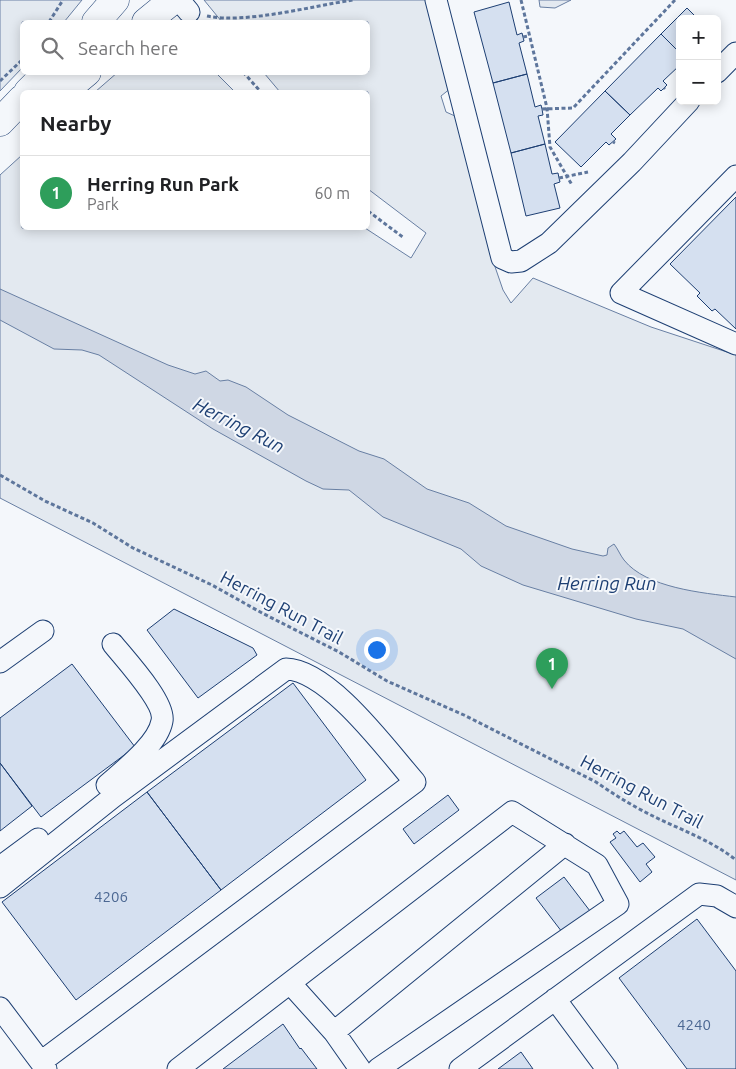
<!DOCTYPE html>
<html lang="en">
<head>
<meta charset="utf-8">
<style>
  :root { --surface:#fff; --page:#f2f2f2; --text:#202124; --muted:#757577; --line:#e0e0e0; --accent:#b45309 }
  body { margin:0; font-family:Ubuntu,sans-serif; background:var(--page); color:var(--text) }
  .controls { position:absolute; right:15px; top:15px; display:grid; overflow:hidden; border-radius:8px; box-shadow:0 2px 12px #0003 }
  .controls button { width:45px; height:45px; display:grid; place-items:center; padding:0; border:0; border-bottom:1px solid var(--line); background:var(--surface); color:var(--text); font:25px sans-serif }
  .you { position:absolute; left:376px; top:649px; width:18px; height:18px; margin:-12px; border:4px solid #fff; border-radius:50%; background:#1a73e8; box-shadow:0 0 0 8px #1a73e833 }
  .badge { display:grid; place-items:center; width:32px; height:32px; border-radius:50%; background:var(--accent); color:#fff; font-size:16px; font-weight:700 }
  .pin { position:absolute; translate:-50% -41px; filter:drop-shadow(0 1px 2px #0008) }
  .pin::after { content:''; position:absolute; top:26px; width:18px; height:15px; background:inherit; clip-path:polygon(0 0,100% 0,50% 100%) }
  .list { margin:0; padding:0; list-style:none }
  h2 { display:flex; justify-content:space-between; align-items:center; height:65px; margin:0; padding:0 20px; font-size:21px }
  h2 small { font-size:16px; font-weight:400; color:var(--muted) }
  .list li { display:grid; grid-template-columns:32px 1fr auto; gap:15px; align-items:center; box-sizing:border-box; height:75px; padding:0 20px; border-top:1px solid var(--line) }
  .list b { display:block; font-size:19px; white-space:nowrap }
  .list p { margin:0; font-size:16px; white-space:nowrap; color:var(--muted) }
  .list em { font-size:16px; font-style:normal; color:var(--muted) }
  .icon { flex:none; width:28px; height:28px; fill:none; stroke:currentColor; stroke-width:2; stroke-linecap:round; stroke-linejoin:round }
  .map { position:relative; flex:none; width:736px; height:1069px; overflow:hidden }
  .search { position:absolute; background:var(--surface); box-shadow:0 2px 12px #0003; left:20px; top:20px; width:350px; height:55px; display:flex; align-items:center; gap:12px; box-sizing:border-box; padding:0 18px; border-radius:8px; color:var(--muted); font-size:19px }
  .panel { position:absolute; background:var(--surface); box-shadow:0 2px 12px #0003; left:20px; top:90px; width:350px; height:140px; border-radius:8px }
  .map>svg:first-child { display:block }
  .green { fill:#e3e9f0; stroke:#687fa3 }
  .water { fill:#cfd7e4; stroke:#687fa3 }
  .building { fill:#d5e0f0; stroke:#1d3f73 }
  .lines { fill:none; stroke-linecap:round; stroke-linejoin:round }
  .minor-casing { stroke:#1d3f73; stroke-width:23 }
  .major-casing { stroke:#1d3f73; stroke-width:29 }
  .path { stroke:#5e769c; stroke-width:3; stroke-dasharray:4 2.5; stroke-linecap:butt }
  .minor { stroke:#f4f7fb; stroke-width:21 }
  .major { stroke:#f4f7fb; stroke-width:28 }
  .labels { text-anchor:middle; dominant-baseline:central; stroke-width:4; stroke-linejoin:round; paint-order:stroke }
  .number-label { font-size:15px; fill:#4b6792 }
  .street-label { font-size:18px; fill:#1d3f73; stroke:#f4f7fb }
  .water-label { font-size:19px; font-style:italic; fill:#1d3f73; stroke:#f4f7fb }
</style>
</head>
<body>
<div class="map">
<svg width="736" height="1069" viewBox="0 0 736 1069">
  <rect width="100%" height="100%" fill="#f4f7fb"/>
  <path class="green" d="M0 0H82L64 22H22V68L0 91Z
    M204 0H427L451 88 441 96 446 112 455 116 492 258 503 290 511 303 533 278 651 327 736 355V880L0 498V175L22 155V228H365L411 258 426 233 368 189V92H280L264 73 368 72V22H222Z
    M539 0H571L555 8 540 7Z
    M118 72 216 73 235 92H95Z"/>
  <path class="water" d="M0 289 168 365 195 374 206 371 220 381 228 380 246 387 288 415 359 451 384 459 427 489 469 503 506 526 572 549 603 556 607 555 608 548 614 544C618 549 620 555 624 560 646 588 703 593 736 597V659L683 629 636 619 523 585 481 566 461 549 383 517 349 490 323 489 306 481 213 429 99 355 82 350 54 349 0 320Z"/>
  <path class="building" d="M509 2 517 35 522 33 524 41 519 43 527 74 493 83 474 12Z
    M687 8 698 19H680V53L661 34Z
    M661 34 680 53V65L663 81 667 85 661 91 658 88 630 115 605 91Z
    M527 74 535 107 541 105 542 109 543 115 538 116 545 144 511 153 493 83Z
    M605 91 630 115 611 134 616 139 609 145 606 142 581 167 555 142Z
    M545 144 552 174 558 173 559 178 560 182 554 184 560 208 526 216 511 153Z
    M736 197V329L715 309 712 311 697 296 700 293 670 264Z
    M174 609 253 648 257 655 198 698 147 630Z
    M72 664 135 747 41 817 0 763V718Z
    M293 683 366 780 221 890 147 792Z
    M0 763 32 806 0 831Z
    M147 792 221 890 76 1000 2 902Z
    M448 795 459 810 414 844 403 829Z
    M617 831 620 834 624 831 637 847 643 843 655 857 646 864 652 872 640 882 610 842 616 838 613 834Z
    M564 877 590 911 562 932 536 898Z
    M697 919 736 971V1069H687L619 978Z
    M283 1024 300 1049 301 1048 317 1069H223Z
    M521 1052 533 1069H498Z"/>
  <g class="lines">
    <g class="minor-casing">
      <path id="minor" d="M179 0 189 12
        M436 0 502 258 511 262 521 261 549 243 632 162 689 101
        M717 72 736 53
        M736 176 621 293 736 344
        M0 662 43 631
        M107 785C124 770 158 744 162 721 166 703 125 659 113 644
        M0 867 38 839
        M0 887 113 797 286 669C329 670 387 750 415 782L41 1062
        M290 983 334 1032 565 844
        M555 999 607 1069
        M0 1008 46 1069
        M334 1032 360 1069
        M178 1069 512 812 597 865 618 904 378 1069
        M460 1069 699 894 717 896 736 907"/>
    </g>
    <g class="major-casing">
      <path id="major" d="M96 22 115 0
        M146 22 173 0
        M28 92 48 72
        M63 92 87 72
        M0 122 22 99"/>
    </g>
    <path class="path" d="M521 0 547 108 550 147 572 185
      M207 16C246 24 312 6 353 0
      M49 22 63 0
      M523 37 529 36
      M243 72 261 92
      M0 81 22 60
      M664 88 665 89
      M542 109 573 108 675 0
      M613 142 615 143
      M559 178 588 172
      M368 211 404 238
      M0 475 45 501 93 523 133 548 212 585 262 613 339 652 387 681 464 715 596 782C616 796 636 808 657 818 684 831 712 841 736 860"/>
    <use href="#minor" class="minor"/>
    <use href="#major" class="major"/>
  </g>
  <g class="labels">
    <g class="number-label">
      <text x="111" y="896">4206</text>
      <text x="694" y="1024">4240</text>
    </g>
    <g class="street-label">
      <text transform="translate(282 607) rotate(28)">Herring Run Trail</text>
      <text transform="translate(642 791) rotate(28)">Herring Run Trail</text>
    </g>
    <g class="water-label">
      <text transform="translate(239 425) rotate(27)">Herring Run</text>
      <text x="607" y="583">Herring Run</text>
    </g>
  </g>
</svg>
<div class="controls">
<button>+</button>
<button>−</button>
</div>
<div class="you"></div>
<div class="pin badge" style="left:552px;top:689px;background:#2e9e5b">1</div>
<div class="search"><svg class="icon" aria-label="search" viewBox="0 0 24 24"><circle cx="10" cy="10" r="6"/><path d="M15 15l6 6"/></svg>Search here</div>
<section class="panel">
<h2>Nearby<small></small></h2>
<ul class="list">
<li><span class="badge" style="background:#2e9e5b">1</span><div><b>Herring Run Park</b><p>Park</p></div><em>60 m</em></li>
</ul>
</section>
</div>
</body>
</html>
